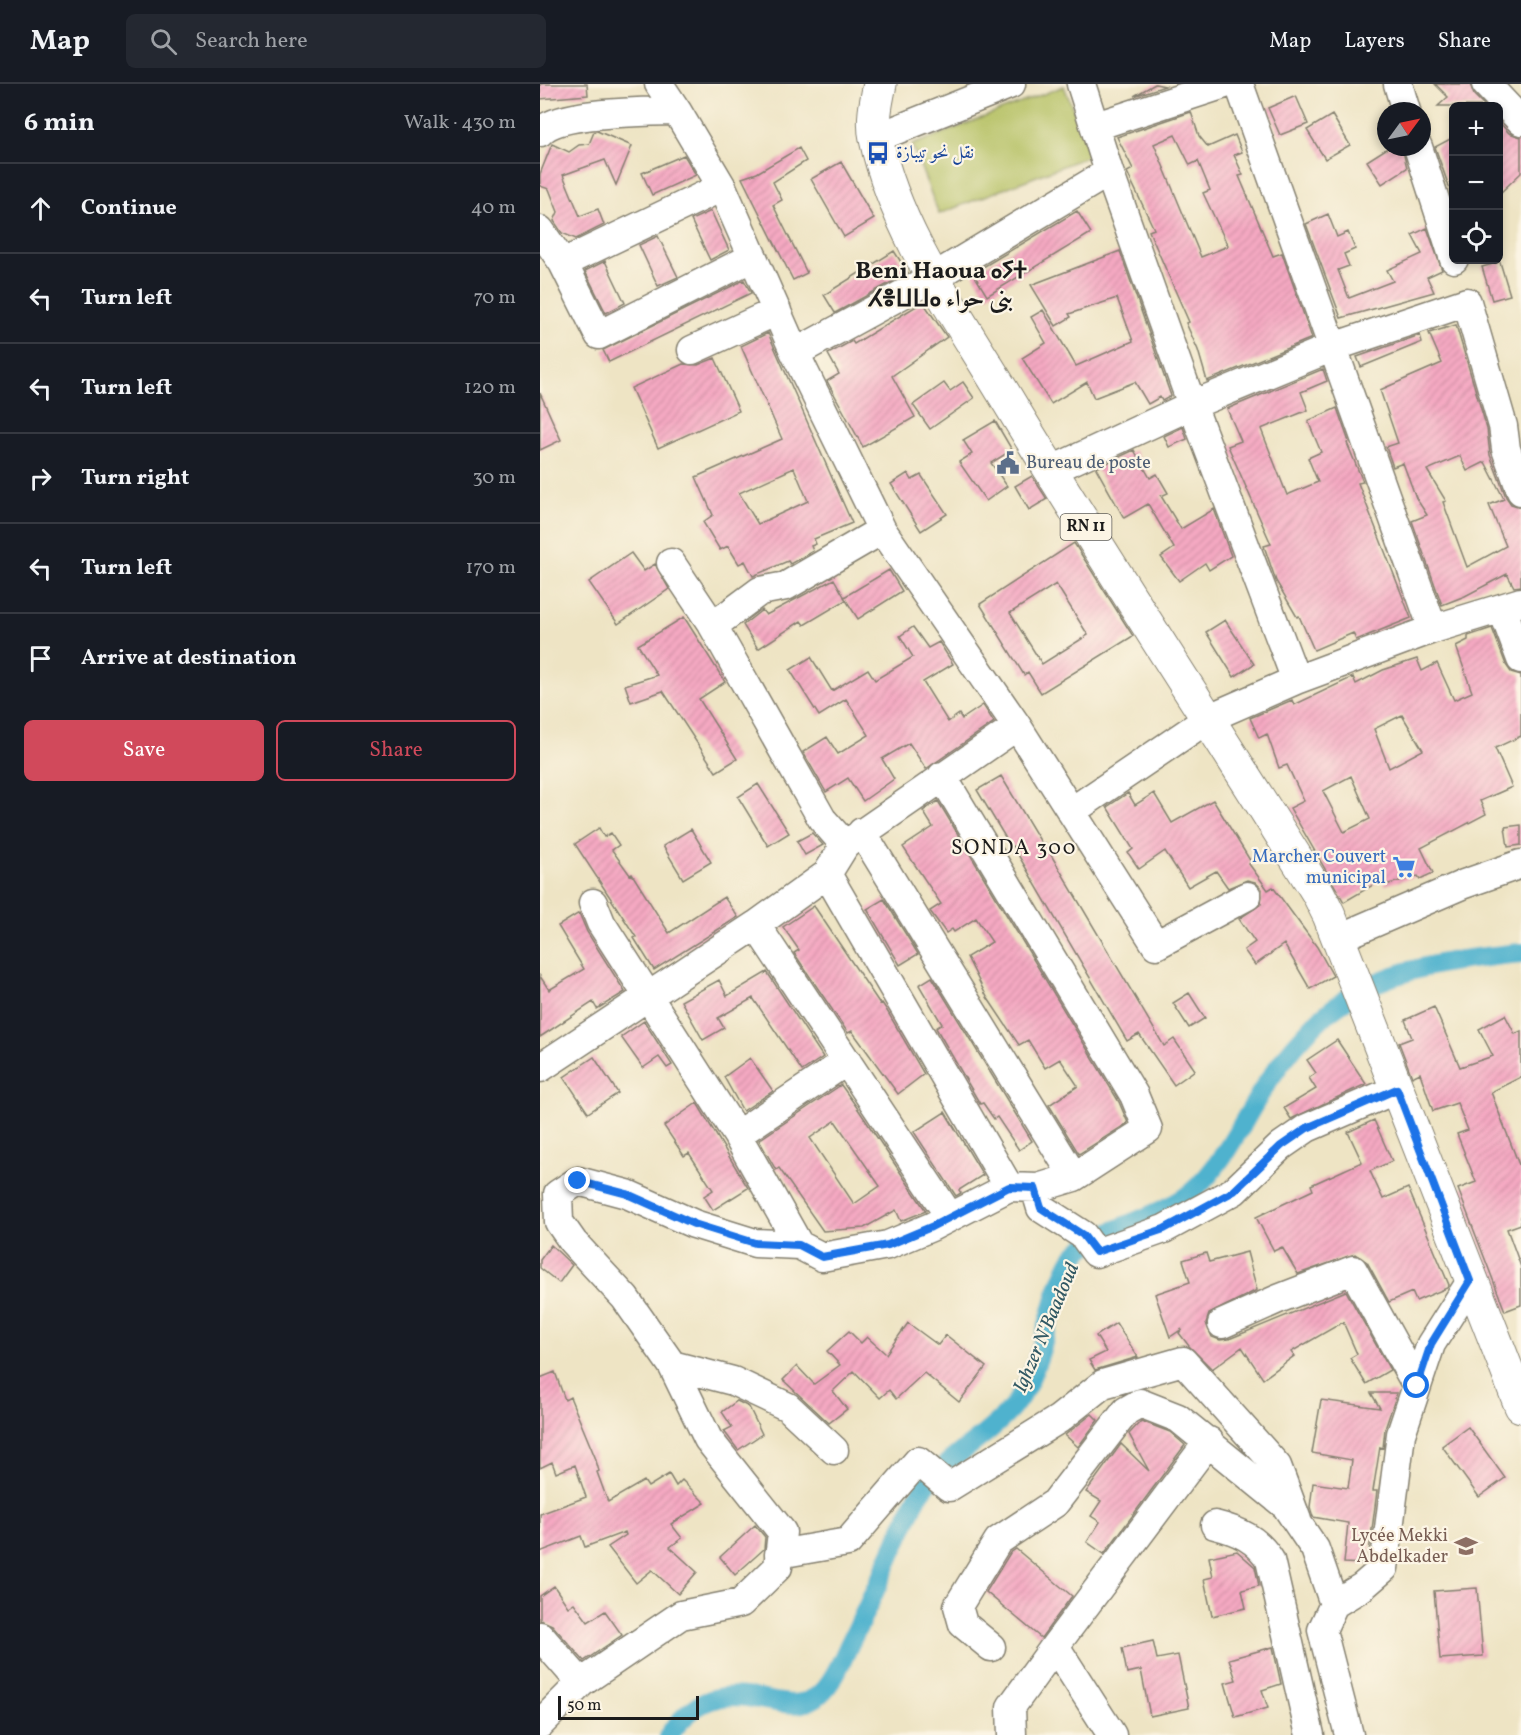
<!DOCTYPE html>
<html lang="en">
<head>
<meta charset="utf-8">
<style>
  :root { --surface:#171b24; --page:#242831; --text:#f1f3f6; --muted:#9ea1a6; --line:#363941; --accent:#d1495b }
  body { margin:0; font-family:Vollkorn,Amiri,"Noto Sans Tifinagh",serif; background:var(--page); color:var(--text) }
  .controls { position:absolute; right:18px; top:18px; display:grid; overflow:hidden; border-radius:9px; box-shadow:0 3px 9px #0003 }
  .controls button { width:54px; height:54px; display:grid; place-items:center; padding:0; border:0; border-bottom:2px solid var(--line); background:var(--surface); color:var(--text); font:30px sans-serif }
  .compass { position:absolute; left:837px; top:18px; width:54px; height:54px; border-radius:50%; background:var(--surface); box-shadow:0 3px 9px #0003; rotate:57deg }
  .scale { position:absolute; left:18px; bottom:15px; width:141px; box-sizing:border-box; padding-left:6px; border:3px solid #1c1c1c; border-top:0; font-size:16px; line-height:21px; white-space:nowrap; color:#1c1c1c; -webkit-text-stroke:4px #fcf5e5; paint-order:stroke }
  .stop { position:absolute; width:18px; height:18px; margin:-14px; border:4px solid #1a73e8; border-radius:50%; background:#fff }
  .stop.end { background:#1a73e8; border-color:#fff; box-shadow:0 2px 6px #0008 }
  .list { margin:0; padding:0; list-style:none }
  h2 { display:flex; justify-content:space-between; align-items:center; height:78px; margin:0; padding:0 24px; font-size:26px }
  h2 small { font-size:20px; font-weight:400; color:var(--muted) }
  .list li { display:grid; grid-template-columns:39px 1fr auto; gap:18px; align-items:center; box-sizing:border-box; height:90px; padding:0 24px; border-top:2px solid var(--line) }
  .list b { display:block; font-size:22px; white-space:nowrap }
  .list em { font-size:20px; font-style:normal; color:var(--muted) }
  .actions { display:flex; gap:12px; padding:18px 24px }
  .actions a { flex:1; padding:14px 0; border:2px solid var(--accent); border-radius:9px; text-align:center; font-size:21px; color:var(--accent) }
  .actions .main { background:var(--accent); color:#fff }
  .icon { flex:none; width:33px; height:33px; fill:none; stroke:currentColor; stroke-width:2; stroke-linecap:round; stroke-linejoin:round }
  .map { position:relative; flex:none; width:981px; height:1651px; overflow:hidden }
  header { display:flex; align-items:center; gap:36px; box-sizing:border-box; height:84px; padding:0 30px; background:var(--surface); border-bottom:2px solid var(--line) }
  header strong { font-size:28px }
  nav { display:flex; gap:33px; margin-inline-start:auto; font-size:21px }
  .search { width:420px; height:54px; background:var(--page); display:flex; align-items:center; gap:15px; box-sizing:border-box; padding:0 21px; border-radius:9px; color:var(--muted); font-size:22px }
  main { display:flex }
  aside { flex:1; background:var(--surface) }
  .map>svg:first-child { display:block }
  .garden { fill:#b3bf61; stroke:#686e3e; stroke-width:1.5 }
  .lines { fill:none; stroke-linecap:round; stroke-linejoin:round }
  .canal { stroke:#4fb2ce; stroke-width:20 }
  .building { fill:url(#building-hatch); fill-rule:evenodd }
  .minor-casing { stroke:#858070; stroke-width:31 }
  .major-casing { stroke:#858070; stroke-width:35 }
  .minor { stroke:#fff; stroke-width:28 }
  .major { stroke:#fff; stroke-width:33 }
  .route { stroke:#1a73e8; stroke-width:8 }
  .labels { text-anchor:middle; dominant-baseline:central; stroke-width:4.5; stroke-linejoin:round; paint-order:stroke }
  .shield { fill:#fcf5e5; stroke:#5f5d58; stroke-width:1.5 }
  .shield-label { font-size:16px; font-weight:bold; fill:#1c1c1c }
  .transit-label { font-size:18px; fill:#164399; stroke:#fcf5e5; text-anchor:start }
  .service-label { font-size:18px; fill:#4e5e75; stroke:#fcf5e5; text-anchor:start }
  .shop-label { font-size:18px; fill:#366cbe; stroke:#fcf5e5; text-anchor:end }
  .education-label { font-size:18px; fill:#785e54; stroke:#fcf5e5; text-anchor:end }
  .water-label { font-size:20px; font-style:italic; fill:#305863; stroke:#fcf5e5 }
  .quarter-label { font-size:21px; letter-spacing:1.5px; fill:#1c1c1c; stroke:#fcf5e5 }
  .district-label { font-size:24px; font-weight:bold; fill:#1c1c1c; stroke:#fcf5e5 }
</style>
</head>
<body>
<header>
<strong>Map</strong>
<div class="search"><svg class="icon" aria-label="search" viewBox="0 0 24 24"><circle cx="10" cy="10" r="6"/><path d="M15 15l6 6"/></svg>Search here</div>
<nav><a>Map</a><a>Layers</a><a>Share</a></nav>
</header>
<main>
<aside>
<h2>6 min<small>Walk · 430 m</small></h2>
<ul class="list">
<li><svg class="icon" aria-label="ahead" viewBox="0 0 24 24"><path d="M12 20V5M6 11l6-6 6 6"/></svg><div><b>Continue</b></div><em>40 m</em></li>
<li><svg class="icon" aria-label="left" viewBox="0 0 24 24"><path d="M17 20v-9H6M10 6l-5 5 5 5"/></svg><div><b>Turn left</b></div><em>70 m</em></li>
<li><svg class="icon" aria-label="left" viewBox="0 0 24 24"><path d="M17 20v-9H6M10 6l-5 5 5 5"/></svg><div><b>Turn left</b></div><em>120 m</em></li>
<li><svg class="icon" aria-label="right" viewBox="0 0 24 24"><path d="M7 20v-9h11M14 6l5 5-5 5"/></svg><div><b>Turn right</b></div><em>30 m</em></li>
<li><svg class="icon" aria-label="left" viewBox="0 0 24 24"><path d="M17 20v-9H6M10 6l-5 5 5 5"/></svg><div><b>Turn left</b></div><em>170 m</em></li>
<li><svg class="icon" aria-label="arrive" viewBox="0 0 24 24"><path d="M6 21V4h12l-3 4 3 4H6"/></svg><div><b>Arrive at destination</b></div></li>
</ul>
<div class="actions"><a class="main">Save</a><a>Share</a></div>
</aside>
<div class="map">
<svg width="981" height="1651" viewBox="0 0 981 1651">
  <defs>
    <pattern id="building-hatch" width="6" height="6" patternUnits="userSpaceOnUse" patternTransform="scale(1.5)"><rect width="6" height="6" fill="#f5a9c2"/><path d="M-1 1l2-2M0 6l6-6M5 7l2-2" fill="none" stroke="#d191a6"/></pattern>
  </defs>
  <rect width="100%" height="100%" fill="#fcf5e5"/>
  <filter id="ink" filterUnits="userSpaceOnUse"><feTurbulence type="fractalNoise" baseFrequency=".0167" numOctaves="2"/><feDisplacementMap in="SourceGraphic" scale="12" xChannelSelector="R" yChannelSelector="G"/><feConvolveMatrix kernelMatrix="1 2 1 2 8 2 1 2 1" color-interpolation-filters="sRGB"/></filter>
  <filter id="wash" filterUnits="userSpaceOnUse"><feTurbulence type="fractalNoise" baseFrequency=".008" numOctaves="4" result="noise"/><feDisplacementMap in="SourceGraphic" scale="24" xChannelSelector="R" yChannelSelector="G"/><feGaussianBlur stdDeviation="1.35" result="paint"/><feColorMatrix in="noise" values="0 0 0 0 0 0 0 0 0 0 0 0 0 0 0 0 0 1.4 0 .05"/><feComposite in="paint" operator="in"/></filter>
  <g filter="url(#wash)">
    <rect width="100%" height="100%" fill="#eee4c4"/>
    <path class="garden" d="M524 2 551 71 399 130 372 61Z"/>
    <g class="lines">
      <path class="canal" d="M129 1651C184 1572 242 1644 280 1610 294 1597 302 1576 310 1559 334 1512 354 1462 377 1414 401 1375 443 1358 472 1324 506 1282 506 1223 531 1177 547 1148 623 1134 652 1108 686 1078 704 1033 729 996 798 893 865 881 981 869"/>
    </g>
    <g id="blocks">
      <path class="building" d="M0 0H47L48 11 0 15Z
        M615 0 625 2 594 12Z
        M895 0H930L934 11 945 22H898L908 13Z
        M756 12 768 40 740 51 728 24Z
        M651 28 659 52 668 63 695 51 702 68 694 71 703 91 699 92 733 172 742 169 772 254 667 297 658 266 646 239 649 238 609 147 614 145 587 88 593 85 577 53ZM635 51 650 81 658 77 670 106 663 109 688 162 661 173 614 60Z
        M792 31 810 61 785 75 767 46Z
        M958 37 969 49 981 53V89L958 111Z
        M57 47 92 62 76 101 65 76 23 91 40 132 58 125 64 141 36 155 22 149 14 137 18 128 9 105 0 102V90L12 60 29 68 39 61 49 60 54 48Z
        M914 53V117L895 63Z
        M849 63H862L867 84 842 100 827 77Z
        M259 64 266 77 233 98 242 116 233 121 267 189 253 196 202 94 217 89Z
        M144 71 156 91 112 111 102 89Z
        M301 78 334 135 304 153 271 95Z
        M171 127 189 166 170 176 151 136Z
        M537 127 551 149 447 212 433 189Z
        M788 130 797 153 808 148 815 165 804 170 809 182 798 186 809 214 853 197 847 186 882 170 872 151 887 144 902 186 887 193 894 208 801 234 766 140Z
        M118 152 138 193 118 202 99 161Z
        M354 167 368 189 295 229 284 211Z
        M580 167 631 312 622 317 620 313 608 320 595 298 554 314 547 298 511 320 482 274 506 259 491 233 503 226 536 282 593 257 577 214 529 230 531 233 516 242 491 201Z
        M65 177 85 219 66 229 45 187Z
        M960 178 970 211 952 216 942 183Z
        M204 196 211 209 69 278 63 266Z
        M383 218 407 253 352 292 375 333 323 363 287 297 299 290 288 270 312 257 314 260Z
        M916 241 947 345 950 371 966 413 971 420 981 423V502L974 503 967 490 925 512 902 521 872 437 887 431 876 414 863 379 853 383 846 363 858 359 840 306 902 279 889 249ZM920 372 927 387 945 378 964 415 949 421 966 462 927 483 903 418 906 417 887 386Z
        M228 249 312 439 274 455 276 460 271 462 273 467 250 480 248 477 213 492 205 477 199 480 188 462 180 466 163 438 173 431 156 393 242 355 201 262ZM254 384 268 417 218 440 199 409Z
        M880 251 882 258 821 283 817 273Z
        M175 274 199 327 118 364 91 304 143 280 158 281Z
        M783 285 787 297 761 308 768 326 721 345 747 411 778 398 768 374 781 368 768 337 797 324 809 358 807 359 823 398 818 399 871 534 816 556 813 549 774 566 759 532 757 533 736 497 724 462 731 460 688 362 701 357 687 325Z
        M423 298 434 314 390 345 373 321 404 299 410 307Z
        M0 309 21 356 0 366Z
        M455 337 472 366 451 379 467 402 446 417 419 378 432 370 423 356Z
        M643 343 647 355 629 363 624 352Z
        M594 366 610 394 617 390 628 409 621 412 641 445 674 425 691 472 669 486 665 479 639 497 621 473 634 464 608 420 584 434 556 384Z
        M368 389 372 396 381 391 407 430 381 447 351 400Z
        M492 392 507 415 489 426 475 402Z
        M534 459 593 552 501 609 488 588 484 591 440 520ZM516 500 548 551 502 580 470 529Z
        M91 469 104 487 115 480 129 505 78 540 49 498Z
        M349 486 362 507 318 535 304 513Z
        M294 495 306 516 264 541 261 537 218 565 203 541 222 526 226 531Z
        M144 533 185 598 159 615 197 675 176 688 123 607 91 618 85 601 117 591 98 561Z
        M685 536 714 580 694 593 666 548Z
        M373 543 388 564 399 558 413 580 383 598 408 638 419 630 422 635 443 621 454 638 386 685 369 659 342 675 354 695 323 717 308 694 286 708 263 668 287 653 298 670 329 651 306 615 279 632 250 586 271 573 292 607 328 585 335 596 373 573 360 552Z
        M952 544 966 581 971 588 981 591V652L955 664 972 703 940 717 946 730 881 764 893 789 880 795 878 792 845 801 843 795 804 818 750 724 764 717 747 681 739 684 727 650 719 654 710 634 752 616 754 621 813 593 816 600 843 586 877 575 882 587 897 579 914 616 932 608 916 562 928 556V552ZM862 631 883 666 849 684 834 645ZM811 692 830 735 804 748 783 707Z
        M461 692 502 760 504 759 624 962 634 955 655 986 634 1001 599 950 587 957 473 762 471 763 437 706Z
        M218 700 249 749 228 762 198 713Z
        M588 709 595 721 614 709 632 739 673 716 711 778 709 780 728 806 733 803 777 863 793 892 770 905 744 860 715 881 704 866 715 858 699 835 721 820 722 805 715 798 707 796 688 804 676 787 648 803 625 767 599 785 588 769 593 765 567 723Z
        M398 717 579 1018 588 1039 539 1070 509 1021 538 1002 520 975 505 984 488 956 479 961 447 913 427 873 452 858 436 834 414 848 412 845 406 849 390 827 401 820 363 763 393 743 383 727Z
        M981 741V761L968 763 965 743Z
        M59 744 64 753 71 749 79 761 72 766 90 791 92 790 129 849 184 813 198 833 114 886 94 854 96 853 35 760Z
        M151 745 171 778 143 795 123 762Z
        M272 749 283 761 265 771 257 757Z
        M344 815 378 870 360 881 327 825Z
        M274 822 340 920 342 919 346 925 384 990 358 1010 312 947 308 949 254 869 259 866 243 843Z
        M39 829 47 848 85 908 57 925 53 918 0 953V892L9 906 44 885 18 842Z
        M227 888 283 973 262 987 213 914 178 934 184 944 163 956 141 917 179 896 187 912Z
        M392 893 492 1057 479 1066 457 1033 454 1035 443 1019 440 1020 396 944 402 940 379 901Z
        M649 909 665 934 649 944 633 919Z
        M894 923 920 983 953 972 939 945 965 931 975 950 981 947V993L951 1008 981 1086V1140L967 1145 981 1183V1221L965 1227 918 1105 936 1098 917 1050 928 1046 917 1019 893 1027 880 989 872 993 859 959 872 954 865 936Z
        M104 937 132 981 127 984 119 973 103 984 81 953Z
        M797 956 826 1000 751 1035 744 1024 776 1005 769 994 776 989 767 976Z
        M54 973 78 1009 48 1029 24 993Z
        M210 974 233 1007 203 1027 184 993Z
        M301 1001 318 1025 386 1127 361 1137 356 1126 324 1144 283 1147 239 1084 236 1086 219 1056ZM295 1037 340 1102 314 1120 270 1054Z
        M157 1019 208 1104 173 1126 164 1112 173 1106 149 1069 144 1072 124 1042Z
        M405 1028 443 1091 419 1106 421 1109 416 1112 374 1048Z
        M834 1036 852 1077 830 1087 843 1115 868 1104 909 1201 907 1204 876 1217 872 1208 849 1218 827 1178 815 1170 758 1190 742 1163 734 1167 716 1133 773 1106 771 1101 822 1078 808 1048Z
        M11 1161 32 1181 19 1199 0 1184V1176Z
        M707 1168 717 1206 669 1230 666 1239 672 1253 680 1256 689 1255 806 1207 850 1286 826 1300 810 1274 817 1270 803 1238 751 1268 754 1272 723 1295 702 1263 672 1285 649 1262 639 1249 642 1245 630 1253 615 1210 650 1198 643 1176 666 1169 669 1178Z
        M368 1239 398 1261 406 1251 446 1283 419 1318 384 1289 356 1315 349 1306 340 1314 314 1287 293 1307 307 1325 289 1339 243 1296 257 1282 274 1300 300 1281 287 1267 309 1247 321 1259 327 1253 346 1270Z
        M576 1239 598 1273 555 1286 549 1276 566 1268 556 1252Z
        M15 1288 25 1316 30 1313 55 1373 59 1387 57 1388 68 1418 104 1397 108 1403 129 1390 136 1402 142 1396 165 1419 131 1440 142 1454 130 1463 157 1488 138 1510 112 1486 96 1499 68 1463 86 1451 85 1448 45 1463 41 1452 0 1468V1430L46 1413 35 1381 16 1389 12 1378 0 1384V1294Z
        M831 1309H857L845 1345 843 1364 840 1363 833 1407H837L828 1476 823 1480 804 1479 808 1439 773 1433 770 1423 773 1399 808 1404 812 1376 772 1369 781 1316 840 1324Z
        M197 1317 209 1323 222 1350 198 1366 184 1347 192 1343 182 1328Z
        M552 1330 558 1336 538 1363 525 1351Z
        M601 1337 630 1348 645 1361 564 1470 547 1458 560 1438 551 1432 561 1417 546 1408 581 1360 609 1387 589 1350Z
        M928 1343 965 1394 939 1413 902 1362Z
        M215 1441 225 1453 224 1465 195 1491 180 1473Z
        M476 1465 532 1512 501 1554 446 1508 470 1469Z
        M697 1467 715 1483 719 1502 702 1506 706 1524 672 1532 664 1495 673 1493 669 1473Z
        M14 1502 28 1523 34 1519 48 1538 65 1527 82 1551 44 1577 12 1541 0 1536V1512Z
        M937 1504 943 1572 900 1575 894 1507Z
        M613 1557 617 1575 638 1571 649 1624 610 1632 601 1586 587 1589 582 1564Z
        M733 1563 741 1600 722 1606 728 1624 695 1633 685 1599 696 1596 689 1575Z"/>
    </g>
  </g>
  <g filter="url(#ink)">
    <use href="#blocks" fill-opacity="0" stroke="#858070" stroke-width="1.5"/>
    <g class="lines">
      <g class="minor-casing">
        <path id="minor" d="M119 0 137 27
          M541 0 569 88 652 321 756 596
          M699 0 893 545
          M858 0 866 27
          M946 0 981 37
          M556 42 685 0
          M0 48C19 27 107 28 137 27L182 103 255 269 342 446 477 642 616 861 707 812
          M336 54 471 0
          M878 63 914 175
          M0 146 23 179 182 103
          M23 179 59 251 213 173
          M152 266 237 227
          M255 269 394 193 569 88
          M510 387 652 321 793 263 927 218 963 342 966 365 981 407
          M131 479 173 542
          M962 524 981 575
          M532 727 669 634 756 596 893 545 981 518
          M322 748 534 1093
          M305 761 282 735 173 542 220 507 246 502 342 446
          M287 790 469 1103
          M216 841 410 1133
          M799 854 924 800 981 780
          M0 984 216 841 287 790 305 761 477 642
          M197 1051 307 977
          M495 1104 501 1124 543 1151 556 1169 624 1145 694 1107 741 1062 767 1044 857 1005
          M259 1161 282 1173 348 1161 391 1143 469 1103 498 1104 534 1093 608 1045 594 1011 402 692
          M682 1240 738 1215 813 1186 877 1302
          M132 1281 193 1297 248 1323 294 1366
          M675 1441C699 1447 717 1455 730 1476L770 1651
          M239 1470 308 1458 378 1377 409 1403 519 1335 563 1300 643 1277 737 1382 757 1436
          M0 1552 41 1599
          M451 1563 423 1540 418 1522 458 1457 515 1419 586 1327 600 1319 638 1334 746 1422 775 1465 794 1520
          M0 1640 41 1599 141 1531 201 1519 238 1483 242 1448 168 1355 132 1281 85 1214 33 1158 19 1138 18 1110 38 1097 87 1110 154 1140 215 1159 259 1161 197 1051 61 839 53 819
          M472 1651 471 1623 515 1562
          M572 1651 515 1562 669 1357
          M809 1651 782 1546 794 1520 822 1503 844 1484 861 1350 891 1260 931 1197"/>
      </g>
      <g class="major-casing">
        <path id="major" d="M340 0C336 19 332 37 336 55 356 148 416 230 464 310 565 478 674 642 778 809L789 831 981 1322"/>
      </g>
      <use href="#minor" class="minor"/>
      <use href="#major" class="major"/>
    </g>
  </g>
  <g class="lines" filter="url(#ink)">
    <path class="route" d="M38 1097 87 1110 154 1140 215 1159 259 1161 282 1173 348 1161 391 1143 469 1103 495 1104 501 1124 543 1151 556 1168 624 1145 694 1107 741 1062 767 1044 857 1005 930 1197 891 1260 877 1302"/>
  </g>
  <defs>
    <g id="bus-bare" transform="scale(1.8)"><path d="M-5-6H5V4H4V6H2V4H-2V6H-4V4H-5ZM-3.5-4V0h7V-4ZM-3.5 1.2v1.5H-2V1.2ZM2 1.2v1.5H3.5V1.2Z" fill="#1a4fb4" stroke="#fcf5e5" stroke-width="2.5" paint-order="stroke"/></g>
    <g id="civic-bare" transform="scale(1.8)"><path d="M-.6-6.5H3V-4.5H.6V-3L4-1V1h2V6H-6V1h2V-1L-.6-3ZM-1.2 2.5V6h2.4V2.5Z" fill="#5c6f8a" stroke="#fcf5e5" stroke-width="2.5" paint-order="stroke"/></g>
    <g id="supermarket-bare" transform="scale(1.8)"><path d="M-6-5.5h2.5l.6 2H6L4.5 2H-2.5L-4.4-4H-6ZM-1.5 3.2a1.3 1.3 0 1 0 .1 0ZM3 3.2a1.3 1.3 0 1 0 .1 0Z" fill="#3f7fe0" stroke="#fcf5e5" stroke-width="2.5" paint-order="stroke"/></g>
    <g id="school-bare" transform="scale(1.8)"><path d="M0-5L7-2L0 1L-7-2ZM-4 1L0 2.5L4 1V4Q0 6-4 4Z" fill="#8d6e63" stroke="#fcf5e5" stroke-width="2.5" paint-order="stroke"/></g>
  </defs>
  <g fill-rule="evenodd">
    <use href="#bus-bare" x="338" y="69"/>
    <use href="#civic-bare" x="468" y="379"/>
    <use href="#supermarket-bare" x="864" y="783"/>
    <use href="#school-bare" x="926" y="1462"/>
  </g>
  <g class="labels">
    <rect class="shield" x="520.5" y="430" width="51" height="26" rx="4.5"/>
    <g class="shield-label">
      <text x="546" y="443">RN 11</text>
    </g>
    <g class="transit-label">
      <text x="356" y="69">نقل نحو تيبازة</text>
    </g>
    <g class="service-label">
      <text x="486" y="379">Bureau de poste</text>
    </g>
    <g class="shop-label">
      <text x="846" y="773">Marcher Couvert<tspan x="846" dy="21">municipal</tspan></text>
    </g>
    <g class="education-label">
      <text x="908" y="1452">Lycée Mekki<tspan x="908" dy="21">Abdelkader</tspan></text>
    </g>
    <g class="water-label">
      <text transform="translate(507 1244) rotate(-67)">Ighzer N'Baadoud</text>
    </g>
    <g class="quarter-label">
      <text x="474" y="764">SONDA 300</text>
    </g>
    <g class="district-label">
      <text x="401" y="188">Beni Haoua ⴰⵢⵜ<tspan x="401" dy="28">ⵃⴻⵡⵡⴰ بنى حواء</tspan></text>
    </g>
  </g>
</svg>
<div class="controls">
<button>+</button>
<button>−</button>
<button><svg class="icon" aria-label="locate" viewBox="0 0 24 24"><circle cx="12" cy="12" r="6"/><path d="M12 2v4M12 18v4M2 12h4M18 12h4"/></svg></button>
</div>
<svg class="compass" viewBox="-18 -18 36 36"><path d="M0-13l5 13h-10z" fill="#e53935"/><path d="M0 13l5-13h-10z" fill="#9ea1a6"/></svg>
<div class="scale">50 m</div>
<div class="stop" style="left:877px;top:1302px"></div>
<div class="stop end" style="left:38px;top:1097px"></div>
</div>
</main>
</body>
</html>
